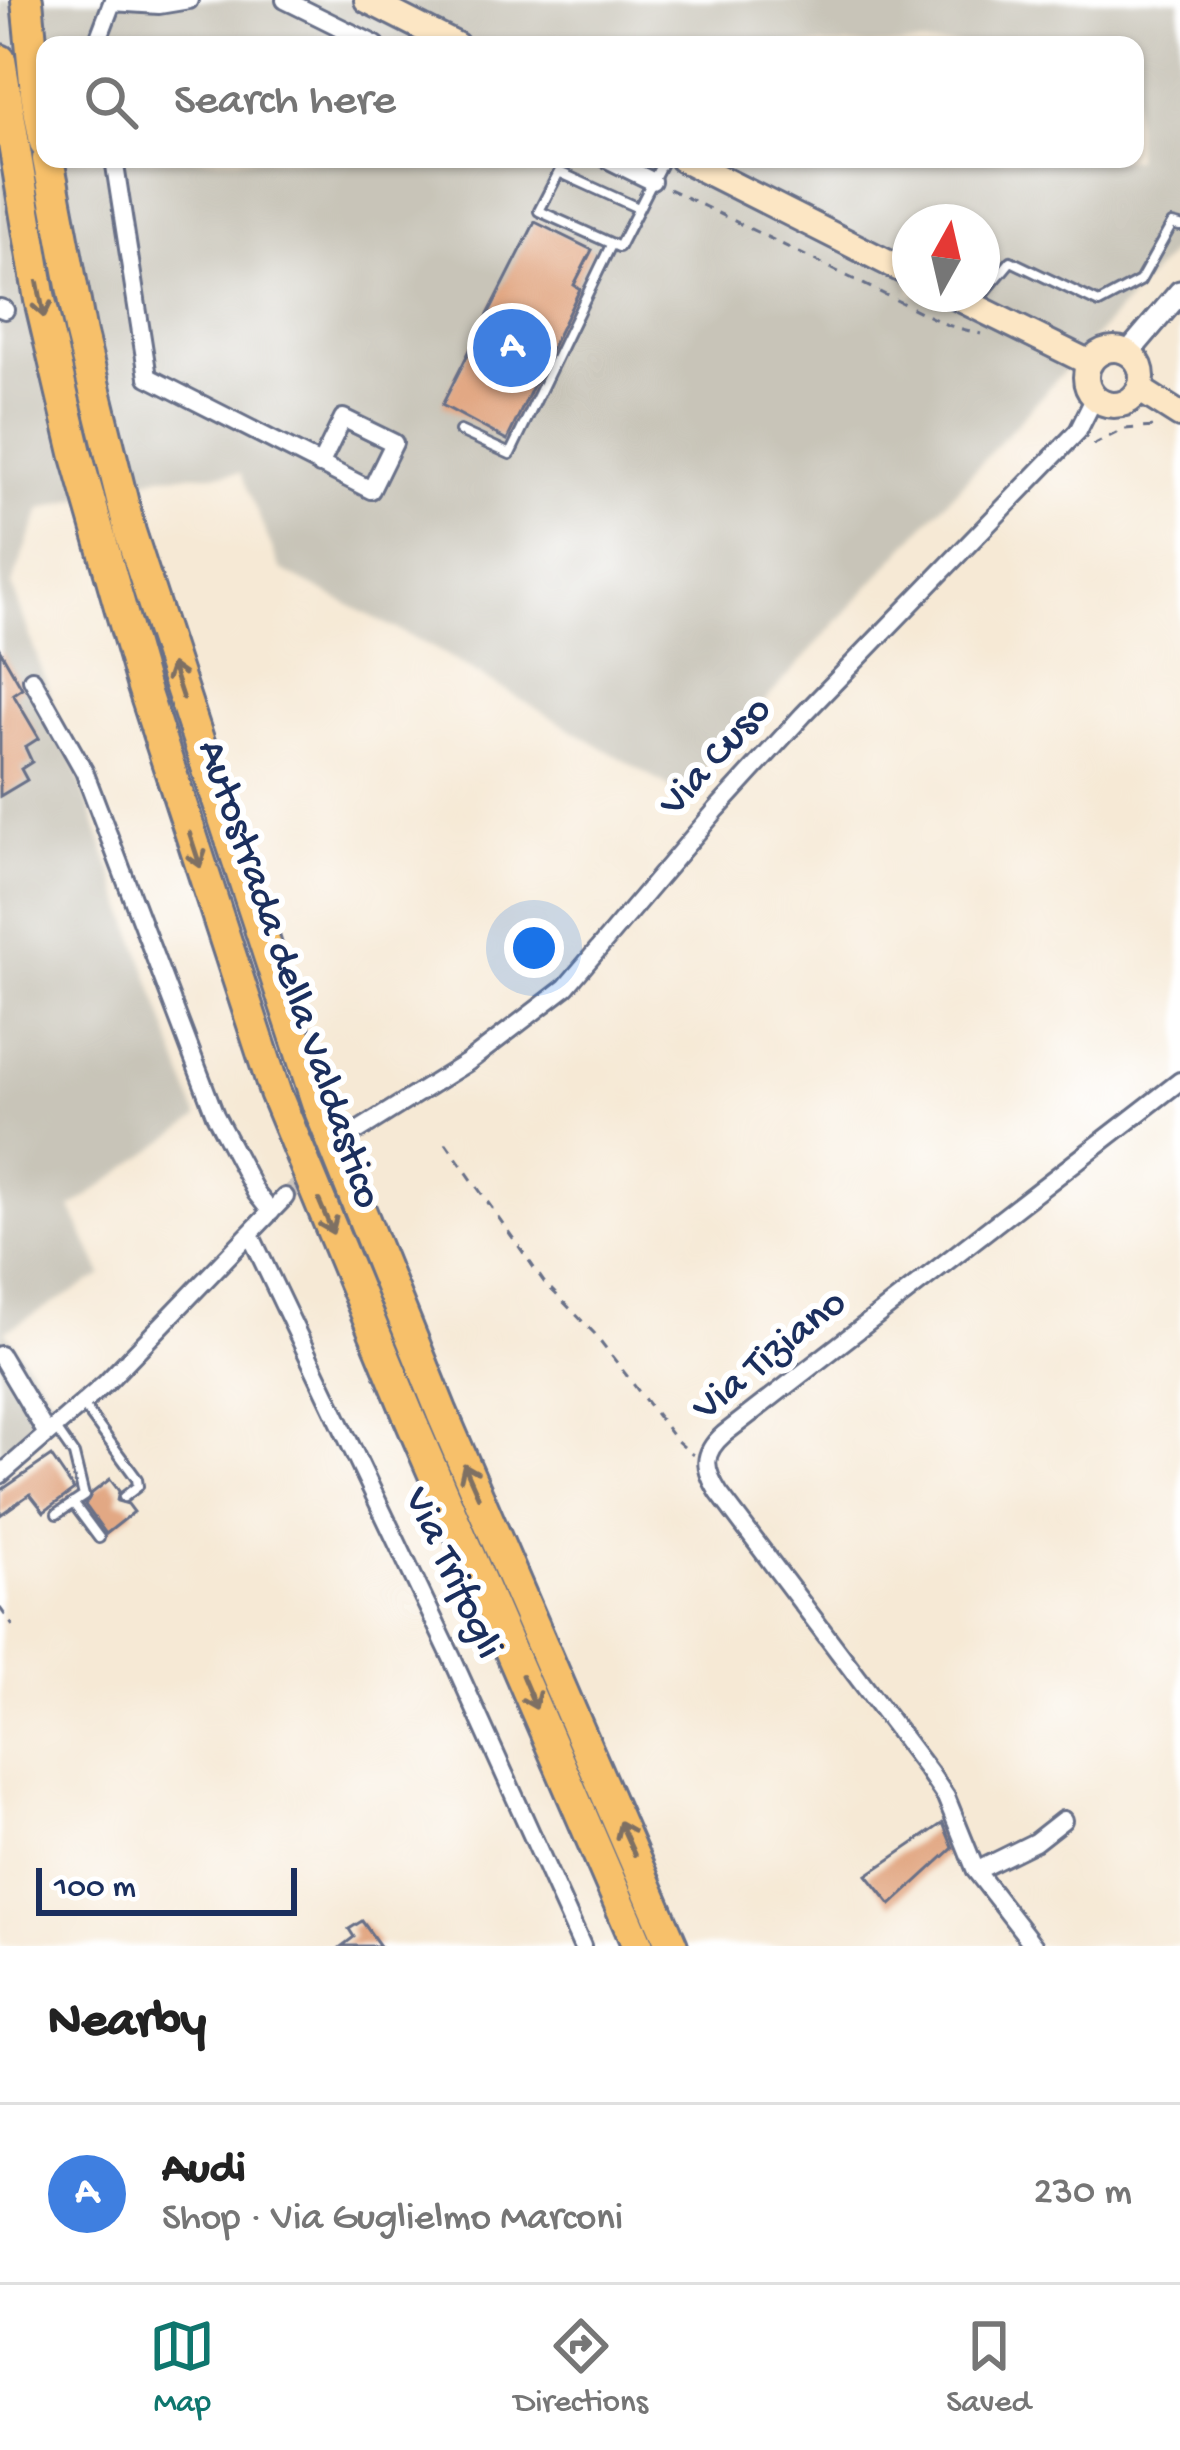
<!DOCTYPE html>
<html lang="en">
<head>
<meta charset="utf-8">
<style>
  :root { --surface:#fff; --page:#f6f6f6; --text:#222; --muted:#767676; --line:#e0e0e0; --accent:#0f766e }
  body { margin:0; font-family:"Gochi Hand",sans-serif; background:var(--page); color:var(--text) }
  .compass { position:absolute; left:892px; top:204px; width:108px; height:108px; border-radius:50%; background:var(--surface); box-shadow:0 3px 9px #0004; rotate:8deg }
  .scale { position:absolute; left:36px; bottom:30px; width:261px; box-sizing:border-box; padding-left:12px; border:6px solid #1b2f5e; border-top:0; font-size:33px; line-height:42px; white-space:nowrap; color:#1b2f5e; -webkit-text-stroke:9px #fff; paint-order:stroke }
  .you { position:absolute; left:534px; top:948px; width:42px; height:42px; margin:-30px; border:9px solid #fff; border-radius:50%; background:#1a73e8; box-shadow:0 0 0 18px #1a73e833 }
  .badge { display:grid; place-items:center; width:78px; height:78px; border-radius:50%; background:var(--accent); color:#fff; font-size:39px; font-weight:700 }
  .pin { position:absolute; translate:-50% -50%; border:6px solid #fff; box-shadow:0 3px 12px #0006 }
  .list { margin:0; padding:0; list-style:none }
  h2 { display:flex; justify-content:space-between; align-items:center; height:156px; margin:0; padding:0 48px; font-size:51px }
  h2 small { font-size:39px; font-weight:400; color:var(--muted) }
  .list li { display:grid; grid-template-columns:78px 1fr auto; gap:36px; align-items:center; box-sizing:border-box; height:180px; padding:0 48px; border-top:3px solid var(--line) }
  .list b { display:block; font-size:45px; white-space:nowrap }
  .list p { margin:0; font-size:39px; white-space:nowrap; color:var(--muted) }
  .list em { font-size:39px; font-style:normal; color:var(--muted) }
  .icon { flex:none; width:66px; height:66px; fill:none; stroke:currentColor; stroke-width:2; stroke-linecap:round; stroke-linejoin:round }
  .map { position:relative; flex:none; width:1180px; height:1946px; overflow:hidden }
  .search { position:absolute; background:var(--surface); box-shadow:0 3px 9px #0004; left:36px; right:36px; top:36px; height:132px; display:flex; align-items:center; gap:30px; box-sizing:border-box; padding:0 42px; border-radius:24px; color:var(--muted); font-size:45px }
  .sheet { height:336px; background:var(--surface) }
  nav { display:flex; justify-content:space-around; align-items:center; box-sizing:border-box; height:168px; border-top:3px solid var(--line); background:var(--surface); font-size:33px; color:var(--muted) }
  nav a { display:grid; justify-items:center; gap:6px }
  nav .on { color:var(--accent) }
  .map>svg:first-child { display:block }
  .industrial { fill:#c8c4b8; fill-rule:evenodd }
  .building { fill:#e2a884 }
  .lines { fill:none; stroke-linecap:round; stroke-linejoin:round }
  .minor-tunnel { stroke:#cac4bd; stroke-width:16; stroke-dasharray:16 8; stroke-linecap:butt }
  .service-casing { stroke:#687088; stroke-width:14 }
  .minor-casing { stroke:#687088; stroke-width:22 }
  .tertiary-casing { stroke:#687088; stroke-width:27 }
  .secondary-casing { stroke:#687088; stroke-width:30 }
  .motorway-casing { stroke:#687088; stroke-width:36 }
  .path { stroke:#687088; stroke-width:3; stroke-dasharray:9 9; stroke-linecap:butt }
  .service { stroke:#fff; stroke-width:8 }
  .minor { stroke:#fff; stroke-width:16 }
  .tertiary { stroke:#fff; stroke-width:21 }
  .secondary { stroke:#fce6c4; stroke-width:24 }
  .motorway { stroke:#f7c06b; stroke-width:30 }
  .oneway { stroke:#7e7064 }
  .labels { text-anchor:middle; dominant-baseline:central; stroke-width:12; stroke-linejoin:round; paint-order:stroke }
  .street-label { font-size:42px; fill:#1b2f5e; stroke:#fff }
</style>
</head>
<body>
<div class="map">
<svg width="1180" height="1946" viewBox="0 0 1180 1946">
  <rect width="100%" height="100%" fill="#fff"/>
  <filter id="ink" filterUnits="userSpaceOnUse"><feTurbulence type="fractalNoise" baseFrequency=".00833" numOctaves="2"/><feDisplacementMap in="SourceGraphic" scale="24" xChannelSelector="R" yChannelSelector="G"/><feConvolveMatrix kernelMatrix="1 2 1 2 8 2 1 2 1" color-interpolation-filters="sRGB"/></filter>
  <filter id="wash" filterUnits="userSpaceOnUse"><feTurbulence type="fractalNoise" baseFrequency=".004" numOctaves="4" result="noise"/><feDisplacementMap in="SourceGraphic" scale="48" xChannelSelector="R" yChannelSelector="G"/><feGaussianBlur stdDeviation="2.7" result="paint"/><feColorMatrix in="noise" values="0 0 0 0 0 0 0 0 0 0 0 0 0 0 0 0 0 1.4 0 .05"/><feComposite in="paint" operator="in"/></filter>
  <g filter="url(#wash)">
    <rect width="100%" height="100%" fill="#f6e9d5"/>
    <path class="industrial" d="M0 0H1180V243L681 794 437 650 281 570 241 473 161 476 41 509 12 585 198 1118 71 1208 102 1275 5 1331 57 1408 0 1456ZM45 45H1135V159H45ZM910 222H982V294H910Z"/>
    <g id="blocks">
      <path class="building" d="M535 222 592 250 574 285 580 289 507 440 442 405Z
        M0 650 22 688 13 694 39 738 25 747 32 762 21 769 27 780 0 796Z
        M51 1456 74 1490 44 1512 30 1494 0 1515V1491Z
        M110 1479 119 1491 117 1501 128 1504 134 1512 106 1534 85 1505 92 1493Z
        M943 1823 953 1848 891 1905 867 1875Z
        M362 1921 380 1946H342L354 1937 349 1929Z"/>
    </g>
  </g>
  <g filter="url(#ink)">
    <use href="#blocks" fill-opacity="0" stroke="#687088" stroke-width="3"/>
    <g class="lines">
      <path class="minor-tunnel" d="M285 1197 359 1130"/>
      <g class="service-casing">
        <path id="service" d="M638 208 559 172 539 211 619 247 664 159
          M978 300 1011 261 1099 303 1140 281 1172 224 1180 226
          M460 431 510 454 611 245
          M83 1405 137 1479 138 1486 124 1497
          M56 1429 74 1455 84 1496 57 1514
          M73 1503 99 1538"/>
      </g>
      <g class="minor-casing">
        <path id="minor" d="M285 0 376 45
          M112 2 159 5 189 0
          M96 45 113 0
          M114 159 148 377 371 490 394 443 343 418 320 465
          M607 159 652 181
          M0 308 5 310
          M32 679 84 771 215 1115 256 1193 271 1212
          M359 1130 468 1062 566 987 717 809 803 715 1078 431 1095 397
          M250 1234 452 1658 582 1946
          M0 1355 47 1434
          M0 1475 106 1383 285 1197
          M976 1871 1035 1842 1063 1820
          M1034 1946 976 1871 946 1797 929 1772 719 1493C704 1469 701 1454 724 1434L1180 1081"/>
      </g>
      <g class="tertiary-casing">
        <path id="tertiary" d="M1128 353 1180 292"/>
      </g>
      <g class="secondary-casing">
        <path id="secondary" d="M367 0 456 45
          M682 159 910 274
          M950 294 1090 363
          M1086 377a28 28 0 1 1 56 0a28 28 0 1 1-56 0Z
          M1139 389 1180 415"/>
      </g>
      <g class="motorway-casing">
        <path id="motorway" d="M27 0 36 92 45 142
          M0 60 40 300 76 453 143 687 275 1092 411 1421 638 1946
          M48 159 81 334 130 532 319 1108 442 1413 672 1946"/>
      </g>
      <path class="path" d="M669 189 947 325 981 334
        M1093 445 1124 429 1156 427
        M446 1143 544 1282 595 1334 675 1439 693 1455
        M0 1608 13 1626"/>
      <use href="#service" class="service"/>
      <use href="#minor" class="minor"/>
      <use href="#tertiary" class="tertiary"/>
      <use href="#secondary" class="secondary"/>
      <use href="#motorway" class="motorway"/>
    </g>
    <defs><path id="oneway-shaft" d="M-6 0H5M1.5-3L5.5 0L1.5 3" fill="none" stroke-width="1.6" stroke-linecap="round" stroke-linejoin="round" transform="scale(3)"/></defs>
    <g class="oneway">
      <use href="#oneway-shaft" transform="translate(41 300) rotate(79)"/>
      <use href="#oneway-shaft" transform="translate(177 681) rotate(-108)"/>
      <use href="#oneway-shaft" transform="translate(195 850) rotate(72)"/>
      <use href="#oneway-shaft" transform="translate(326 1217) rotate(67)"/>
      <use href="#oneway-shaft" transform="translate(471 1480) rotate(-114)"/>
      <use href="#oneway-shaft" transform="translate(529 1692) rotate(67)"/>
      <use href="#oneway-shaft" transform="translate(627 1838) rotate(-114)"/>
    </g>
  </g>
  <g class="labels">
    <g class="street-label">
      <text transform="translate(717 758) rotate(-48)">Via Cuso</text>
      <text transform="translate(287 975) rotate(71)">Autostrada della Valdastico</text>
      <text transform="translate(771 1357) rotate(-39)">Via Tiziano</text>
      <text transform="translate(451 1574) rotate(65)">Via Trifogli</text>
    </g>
  </g>
</svg>
<svg class="compass" viewBox="-18 -18 36 36"><path d="M0-13l5 13h-10z" fill="#e53935"/><path d="M0 13l5-13h-10z" fill="#767676"/></svg>
<div class="scale">100 m</div>
<div class="you"></div>
<div class="pin badge" style="left:512px;top:348px;background:#3f7fe0">A</div>
<div class="search"><svg class="icon" aria-label="search" viewBox="0 0 24 24"><circle cx="10" cy="10" r="6"/><path d="M15 15l6 6"/></svg>Search here</div>
</div>
<section class="sheet">
<h2>Nearby<small></small></h2>
<ul class="list">
<li><span class="badge" style="background:#3f7fe0">A</span><div><b>Audi</b><p>Shop · Via Guglielmo Marconi</p></div><em>230 m</em></li>
</ul>
</section>
<nav>
<a class="on"><svg class="icon" aria-label="map" viewBox="0 0 24 24"><path d="M3 6l6-2 6 2 6-2v14l-6 2-6-2-6 2zM9 4v14M15 6v14"/></svg>Map</a>
<a><svg class="icon" aria-label="directions" viewBox="0 0 24 24"><path d="M12 3l9 9-9 9-9-9zM9 14v-3h6M13 9l2 2-2 2"/></svg>Directions</a>
<a><svg class="icon" aria-label="saved" viewBox="0 0 24 24"><path d="M7 4h10v16l-5-4-5 4z"/></svg>Saved</a>
</nav>
</body>
</html>
